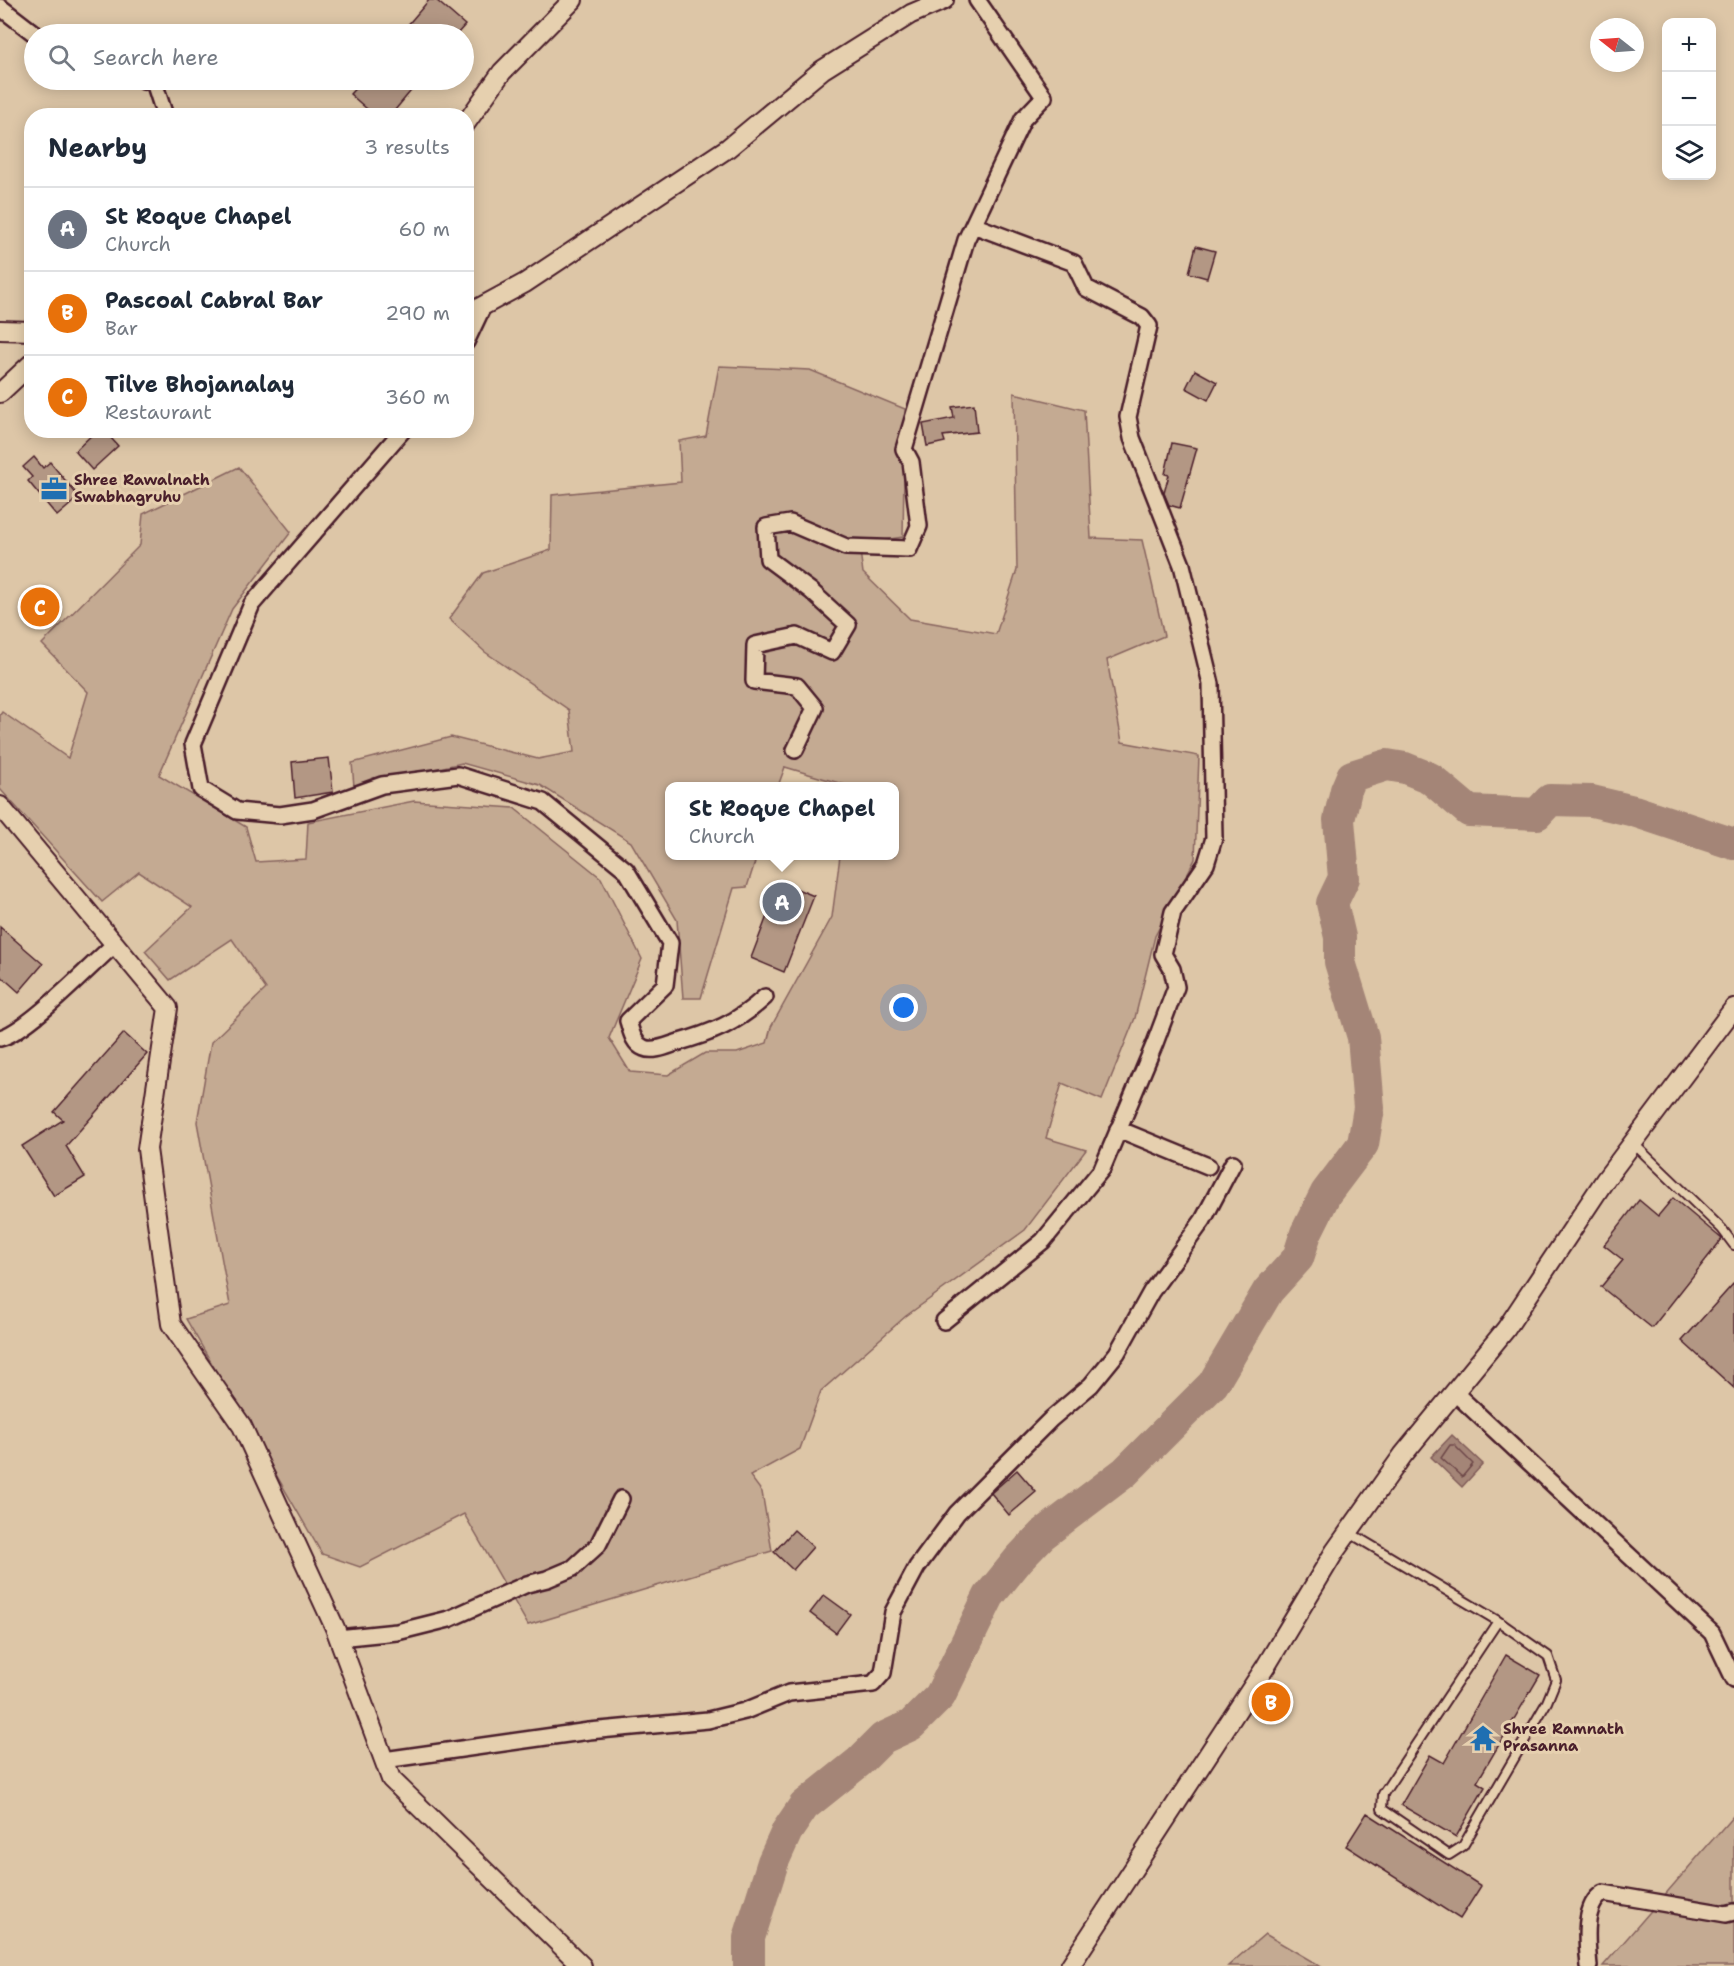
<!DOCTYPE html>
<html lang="en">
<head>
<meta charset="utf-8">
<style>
  :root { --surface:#fff; --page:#f6f6f7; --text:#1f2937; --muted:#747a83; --line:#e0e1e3; --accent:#ea580c }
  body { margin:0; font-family:"Shantell Sans",sans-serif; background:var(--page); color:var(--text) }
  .controls { position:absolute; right:18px; top:18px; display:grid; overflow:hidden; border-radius:12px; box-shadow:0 3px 15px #0003 }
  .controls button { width:54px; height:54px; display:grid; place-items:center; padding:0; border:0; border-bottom:2px solid var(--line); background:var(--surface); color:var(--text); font:30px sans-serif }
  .compass { position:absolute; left:1590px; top:18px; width:54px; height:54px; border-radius:50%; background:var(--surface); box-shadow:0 3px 15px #0003; rotate:287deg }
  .you { position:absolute; left:904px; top:1008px; width:21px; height:21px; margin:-15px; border:4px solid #fff; border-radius:50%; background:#1a73e8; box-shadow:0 0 0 9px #1a73e833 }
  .badge { display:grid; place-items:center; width:39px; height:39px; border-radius:50%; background:var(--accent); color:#fff; font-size:20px; font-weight:700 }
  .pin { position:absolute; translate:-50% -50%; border:3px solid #fff; box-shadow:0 2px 6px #0006 }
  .popup { position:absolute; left:665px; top:782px; width:234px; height:78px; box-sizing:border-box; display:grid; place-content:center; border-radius:12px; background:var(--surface); filter:drop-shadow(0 2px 4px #0005); font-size:20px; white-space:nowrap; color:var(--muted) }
  .popup b { font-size:22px; color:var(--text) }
  .popup::after { content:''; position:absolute; left:50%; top:100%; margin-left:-12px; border:12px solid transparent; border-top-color:var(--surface) }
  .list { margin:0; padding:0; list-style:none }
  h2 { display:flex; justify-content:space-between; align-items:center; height:78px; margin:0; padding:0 24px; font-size:26px }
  h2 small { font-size:20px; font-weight:400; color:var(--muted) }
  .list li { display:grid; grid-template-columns:39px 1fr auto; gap:18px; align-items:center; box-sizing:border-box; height:84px; padding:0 24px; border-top:2px solid var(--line) }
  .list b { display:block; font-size:22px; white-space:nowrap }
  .list p { margin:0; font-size:20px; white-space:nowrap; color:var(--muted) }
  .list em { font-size:20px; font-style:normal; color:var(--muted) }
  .icon { flex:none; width:33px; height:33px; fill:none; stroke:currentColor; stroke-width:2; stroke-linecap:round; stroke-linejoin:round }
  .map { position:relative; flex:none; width:1734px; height:1966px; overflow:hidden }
  .search { position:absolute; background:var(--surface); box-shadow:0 3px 15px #0003; left:24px; top:24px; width:450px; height:66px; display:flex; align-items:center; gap:15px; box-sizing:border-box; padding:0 21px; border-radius:33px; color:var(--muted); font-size:22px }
  .panel { position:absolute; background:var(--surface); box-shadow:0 3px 15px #0003; left:24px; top:108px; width:450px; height:330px; border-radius:24px }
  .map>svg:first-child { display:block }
  .green { fill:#c4aa92; stroke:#87645e; stroke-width:1.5 }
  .water { fill:#a48577; stroke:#805c59; stroke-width:1.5 }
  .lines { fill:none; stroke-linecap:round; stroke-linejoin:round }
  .shore { stroke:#6e4849; stroke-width:1.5 }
  .river { stroke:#a48577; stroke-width:32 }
  .building { fill:#b39784; stroke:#4a1f2b; stroke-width:1.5 }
  .service-casing { stroke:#4a1f2b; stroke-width:12 }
  .minor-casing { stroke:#4a1f2b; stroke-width:20 }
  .tertiary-casing { stroke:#4a1f2b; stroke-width:22 }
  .service { stroke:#e6d0af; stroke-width:8 }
  .minor { stroke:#e6d0af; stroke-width:15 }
  .tertiary { stroke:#e6d0af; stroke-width:18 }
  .labels { text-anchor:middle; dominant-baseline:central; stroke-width:6; stroke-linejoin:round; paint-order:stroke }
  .poi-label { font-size:15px; font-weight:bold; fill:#4a1f2b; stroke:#e6d0af; text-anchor:start }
</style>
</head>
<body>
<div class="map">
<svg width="1734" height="1966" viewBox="0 0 1734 1966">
  <rect width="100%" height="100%" fill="#ddc6a7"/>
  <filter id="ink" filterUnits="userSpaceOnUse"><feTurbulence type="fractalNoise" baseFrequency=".0167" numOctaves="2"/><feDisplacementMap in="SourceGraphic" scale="12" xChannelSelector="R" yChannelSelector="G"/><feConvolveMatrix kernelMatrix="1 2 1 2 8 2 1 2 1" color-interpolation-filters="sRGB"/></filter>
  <g filter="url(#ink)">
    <path class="green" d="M719 366 810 370 905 409 903 537 859 544 863 573 910 619 996 634 1017 570 1014 393 1084 410 1091 538 1142 540 1164 636 1107 660 1122 742 1199 756 1195 859 1155 936 1135 1018 1102 1100 1062 1083 1046 1138 1086 1150 1025 1230 906 1316 821 1391 800 1449 750 1476 762 1492 772 1551 528 1625 464 1514 360 1567 322 1554 186 1319 230 1305 197 1122 211 1042 266 989 232 939 170 980 145 951 192 907 139 872 102 902 0 789V715L2 712 68 758 88 692 42 644 140 545 143 514 239 467 291 532 232 609 159 775 246 827 256 862 306 859 308 822 414 801 514 808 601 878 642 959 609 1038 630 1072 668 1075 705 1053H737L767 1043 771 1027 832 917 840 856H894V786H849L785 767 778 786H670V856H757L747 887 734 888 701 998H683L677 920 631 842 540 785 462 763 354 786 352 763 451 737 538 759 574 752 569 710 485 652 449 619 483 573 551 550 552 495 681 482 679 441 706 436Z
      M1734 1815V1966H1603Z
      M1265 1934 1320 1966H1228Z"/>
    <path class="water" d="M1452 1435 1483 1464 1462 1487 1431 1457Z"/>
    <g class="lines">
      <path class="shore" d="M1450 1445H1454L1473 1464 1462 1477 1441 1458Z"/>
      <path class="river" d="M749 1966V1938L773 1862 787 1831 804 1806 859 1762 883 1738 911 1725 940 1696 989 1596 1019 1559 1042 1535 1125 1472 1213 1384 1268 1291 1298 1258 1306 1233 1326 1193 1363 1144 1369 1108 1363 1037 1340 962V937L1332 903 1344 878 1339 820 1346 790 1352 776 1387 765 1405 768 1430 778 1469 811 1537 814 1550 800 1592 801 1634 811 1734 844"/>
    </g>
    <path class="building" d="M429 0H436L465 25 457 34H400Z
      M363 80H420L390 116H375L350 94Z
      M1196 246 1215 251 1207 278 1189 273Z
      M1195 370 1217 382 1208 400 1186 388Z
      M974 404 977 432 943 436 945 442 927 446 923 424 954 418 952 407Z
      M97 430H104L118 446 92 470 75 451Z
      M1172 443 1197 448 1180 508 1169 505 1164 493 1169 475 1165 474Z
      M34 457 43 468 50 462 79 497 57 516 28 481 32 477 23 467Z
      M329 758 333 792 295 798 292 762Z
      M780 882 814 896 784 972 751 958Z
      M0 927 43 964 19 992 0 975Z
      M124 1033 147 1054 66 1146 85 1177 54 1196 22 1146 63 1120 54 1112Z
      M1673 1198 1722 1239 1652 1328 1601 1287 1623 1260 1604 1245 1639 1200 1658 1216Z
      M1734 1283V1388L1682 1341Z
      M1017 1470 1036 1492 1009 1515 991 1493Z
      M794 1530 813 1547 793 1570 774 1552Z
      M824 1595 850 1614 836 1633 810 1613Z
      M1506 1655 1540 1675 1477 1782 1485 1787 1456 1837 1401 1805 1430 1755 1444 1763Z
      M1367 1813 1481 1886 1460 1919 1346 1846Z"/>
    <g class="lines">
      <g class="service-casing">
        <path id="service" d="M1634 1144 1722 1229 1734 1245
          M1350 1533 1498 1621 1548 1656 1556 1680 1547 1702 1463 1846 1449 1855 1382 1809 1383 1794 1498 1621"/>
      </g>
      <g class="minor-casing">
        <path id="minor" d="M0 7 35 34
          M143 80 154 82 165 116
          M466 342 483 306
          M403 430 252 604 193 744 201 789 237 811 280 815 313 810 382 785 458 775 543 802 626 870 670 943 665 985 628 1021C631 1030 633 1044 644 1048 653 1052 667 1046 676 1043 712 1033 737 1023 765 997
          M795 750 815 708 797 686 754 681 755 645 797 636 832 652 848 625 811 591 768 559 766 527 790 523 846 547 909 549 919 526 911 462 904 449 966 240 1023 119 1044 97 977 0
          M0 1038C27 1032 91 965 115 944
          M1118 1129 1208 1166
          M944 1321 1043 1241 1102 1169 1155 1043 1176 987 1172 969 1163 954 1173 912 1206 864 1214 838 1211 684 1182 565 1132 438 1128 417 1149 326 1142 317 1086 288 1074 263 973 225
          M1454 1392 1712 1633 1734 1679
          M338 1638 397 1632 449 1619 527 1584 547 1579 573 1568 598 1545 621 1499
          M384 1760 589 1731 708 1720 745 1711 789 1693 873 1684 883 1673 893 1612 917 1567 957 1513 1051 1419 1091 1385 1117 1353 1151 1292 1203 1220 1233 1163
          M1589 1966C1587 1944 1582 1906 1603 1893L1726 1914 1734 1912"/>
      </g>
      <g class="tertiary-casing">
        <path id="tertiary" d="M466 123 502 72 573 0
          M466 315 525 283 728 148 822 70 911 14 944 0
          M0 330 32 331
          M0 393 32 363
          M0 806 168 1008 147 1149 171 1324 242 1426 335 1628 391 1779 582 1966
          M1070 1966 1266 1666 1335 1551 1403 1455 1506 1329 1605 1180 1734 1008"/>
      </g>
      <use href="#service" class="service"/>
      <use href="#minor" class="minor"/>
      <use href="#tertiary" class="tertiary"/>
    </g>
  </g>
  <defs>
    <g id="office-bare" transform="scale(2.07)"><path d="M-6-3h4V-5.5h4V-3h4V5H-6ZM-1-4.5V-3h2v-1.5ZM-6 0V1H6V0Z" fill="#1f6fb2" stroke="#e6d0af" stroke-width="2.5" paint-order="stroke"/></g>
    <g id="temple-bare" transform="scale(2.07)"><path d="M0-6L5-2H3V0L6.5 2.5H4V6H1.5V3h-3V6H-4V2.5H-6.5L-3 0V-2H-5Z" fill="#1f6fb2" stroke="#e6d0af" stroke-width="2.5" paint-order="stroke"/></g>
  </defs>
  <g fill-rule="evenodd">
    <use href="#office-bare" x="54" y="489"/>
    <use href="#temple-bare" x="1483" y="1738"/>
  </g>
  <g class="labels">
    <g class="poi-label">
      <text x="74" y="480">Shree Rawalnath<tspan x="74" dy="17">Swabhagruhu</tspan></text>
      <text x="1503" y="1729">Shree Ramnath<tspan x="1503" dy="17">Prasanna</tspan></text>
    </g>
  </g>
</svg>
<div class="controls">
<button>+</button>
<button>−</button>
<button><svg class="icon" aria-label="layers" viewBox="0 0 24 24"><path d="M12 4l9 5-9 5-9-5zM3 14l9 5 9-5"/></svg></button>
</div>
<svg class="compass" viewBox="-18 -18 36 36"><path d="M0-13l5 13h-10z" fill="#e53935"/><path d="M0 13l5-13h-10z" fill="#747a83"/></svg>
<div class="you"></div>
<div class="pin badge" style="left:782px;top:902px;background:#6b7280">A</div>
<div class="popup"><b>St Roque Chapel</b>Church</div>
<div class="pin badge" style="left:1271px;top:1702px;background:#e8710a">B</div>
<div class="pin badge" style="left:40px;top:607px;background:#e8710a">C</div>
<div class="search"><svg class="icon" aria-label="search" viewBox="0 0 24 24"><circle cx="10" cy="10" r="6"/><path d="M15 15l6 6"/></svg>Search here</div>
<section class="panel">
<h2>Nearby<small>3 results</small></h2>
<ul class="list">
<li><span class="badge" style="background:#6b7280">A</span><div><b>St Roque Chapel</b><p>Church</p></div><em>60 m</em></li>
<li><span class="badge" style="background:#e8710a">B</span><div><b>Pascoal Cabral Bar</b><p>Bar</p></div><em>290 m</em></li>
<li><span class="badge" style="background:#e8710a">C</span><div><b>Tilve Bhojanalay</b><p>Restaurant</p></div><em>360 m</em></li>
</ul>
</section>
</div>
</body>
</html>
